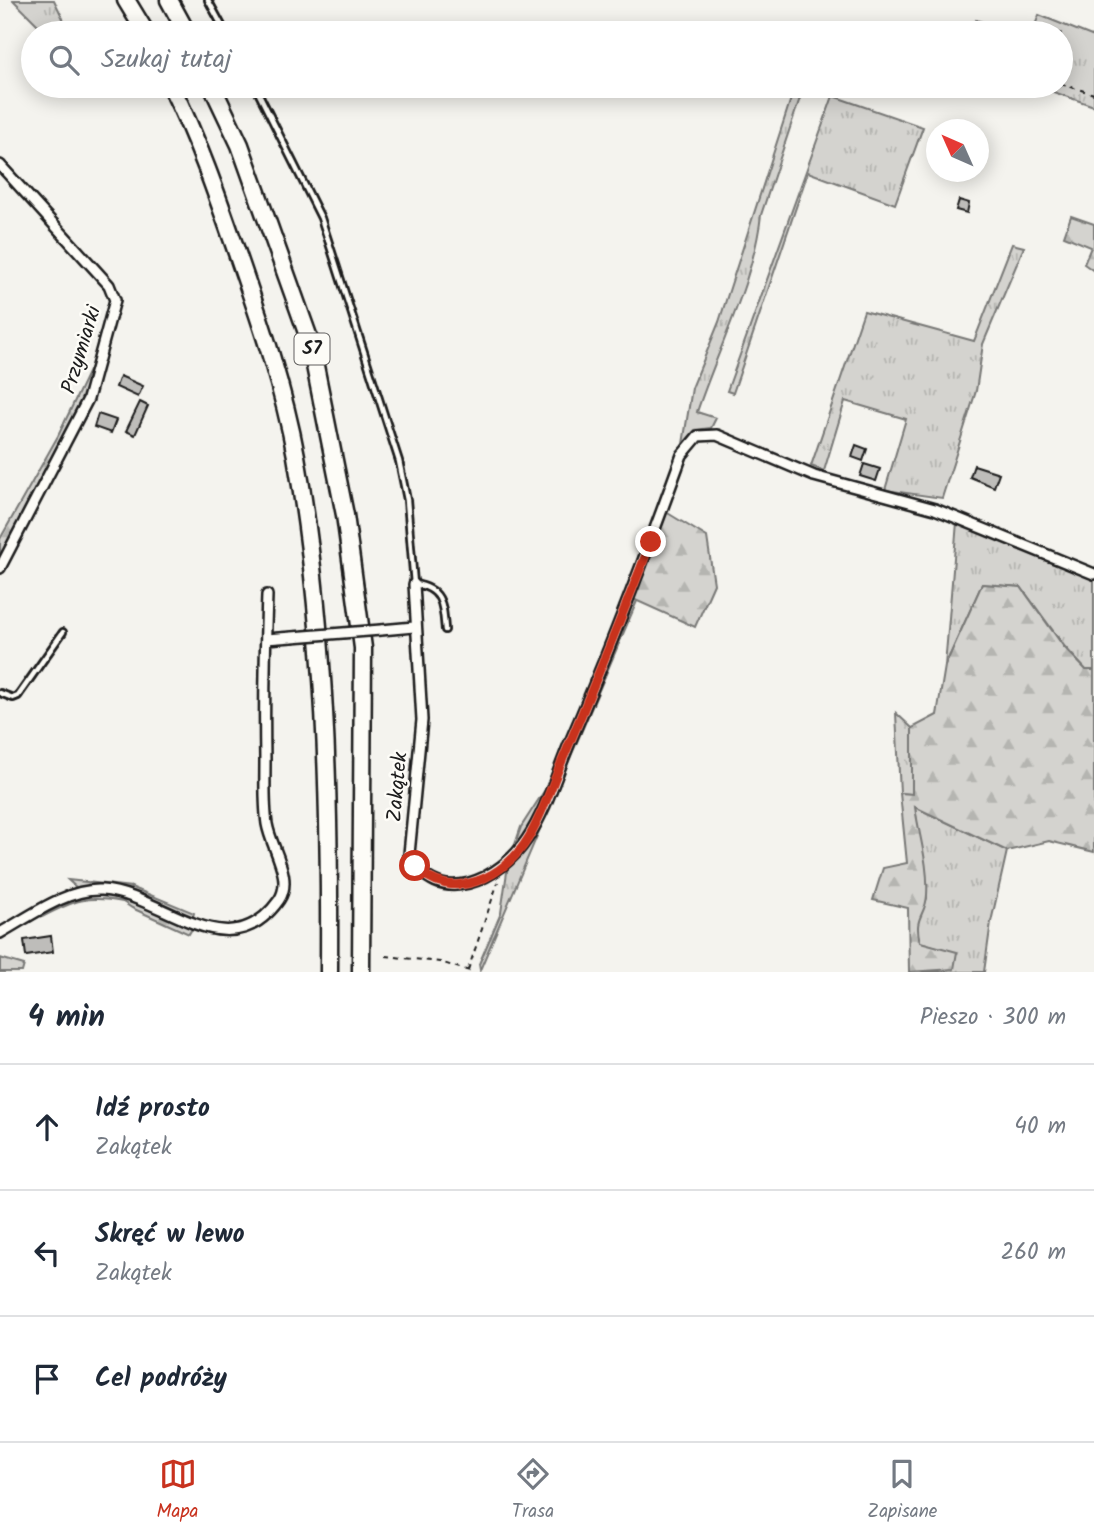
<!DOCTYPE html>
<html lang="pl">
<head>
<meta charset="utf-8">
<style>
  :root { --surface:#fff; --page:#f6f6f7; --text:#1f2937; --muted:#747a83; --line:#e0e1e3; --accent:#c8321e }
  body { margin:0; font-family:Kalam,sans-serif; background:var(--page); color:var(--text) }
  .compass { position:absolute; left:926px; top:119px; width:63px; height:63px; border-radius:50%; background:var(--surface); box-shadow:0 4px 18px #0003; rotate:315deg }
  .stop { position:absolute; width:21px; height:21px; margin:-16px; border:5px solid #c8321e; border-radius:50%; background:#fff }
  .stop.end { background:#c8321e; border-color:#fff; box-shadow:0 2px 7px #0008 }
  .list { margin:0; padding:0; list-style:none }
  h2 { display:flex; justify-content:space-between; align-items:center; height:91px; margin:0; padding:0 28px; font-size:30px }
  h2 small { font-size:23px; font-weight:400; color:var(--muted) }
  .list li { display:grid; grid-template-columns:46px 1fr auto; gap:21px; align-items:center; box-sizing:border-box; height:126px; padding:0 28px; border-top:2px solid var(--line) }
  .list b { display:block; font-size:26px; white-space:nowrap }
  .list p { margin:0; font-size:23px; white-space:nowrap; color:var(--muted) }
  .list em { font-size:23px; font-style:normal; color:var(--muted) }
  .icon { flex:none; width:38px; height:38px; fill:none; stroke:currentColor; stroke-width:2; stroke-linecap:round; stroke-linejoin:round }
  .map { position:relative; flex:none; width:1094px; height:972px; overflow:hidden }
  .search { position:absolute; background:var(--surface); box-shadow:0 4px 18px #0003; left:21px; right:21px; top:21px; height:77px; display:flex; align-items:center; gap:18px; box-sizing:border-box; padding:0 24px; border-radius:38px; color:var(--muted); font-size:26px }
  .sheet { height:469px; background:var(--surface) }
  nav { display:flex; justify-content:space-around; align-items:center; box-sizing:border-box; height:98px; border-top:2px solid var(--line); background:var(--surface); font-size:19px; color:var(--muted) }
  nav a { display:grid; justify-items:center; gap:4px }
  nav .on { color:var(--accent) }
  .map>svg:first-child { display:block }
  .grass { fill:url(#grass-tufts); stroke:#787876; stroke-width:2 }
  .forest { fill:url(#forest-firs); stroke:#787876; stroke-width:2 }
  .building { fill:#bebdba; stroke:#1c1c1c; stroke-width:2 }
  .lines { fill:none; stroke-linecap:round; stroke-linejoin:round }
  .lane-casing { stroke:#1c1c1c; stroke-width:10 }
  .street-casing { stroke:#1c1c1c; stroke-width:14 }
  .highway-casing { stroke:#1c1c1c; stroke-width:21 }
  .path { stroke:#1c1c1c; stroke-width:2; stroke-dasharray:5 5; stroke-linecap:butt }
  .lane { stroke:#fdfcf7; stroke-width:4.5 }
  .street { stroke:#fdfcf7; stroke-width:9 }
  .highway { stroke:#fdfcf7; stroke-width:16 }
  .street-bridge-casing { stroke:#1c1c1c; stroke-width:14; stroke-linecap:butt }
  .street-bridge { stroke:#fdfcf7; stroke-width:9 }
  .route { stroke:#c8321e; stroke-width:9 }
  .labels { text-anchor:middle; dominant-baseline:central; stroke-width:5; stroke-linejoin:round; paint-order:stroke }
  .shield { fill:#fdfcf7; stroke:#605f5e; stroke-width:2 }
  .shield-label { font-size:19px; font-weight:bold; fill:#1c1c1c }
  .street-label { font-size:21px; fill:#1c1c1c; stroke:#fdfcf7 }
</style>
</head>
<body>
<div class="map">
<svg width="1094" height="972" viewBox="0 0 1094 972">
  <defs>
    <pattern id="grass-tufts" width="24" height="20" patternUnits="userSpaceOnUse" patternTransform="scale(1.75)"><rect width="24" height="20" fill="#d4d3cf"/><path d="M3 7l-1-3M5 7V3M7 7l1-3M15 17l-1-3M17 17v-4M19 17l1-3" fill="none" stroke="#b5b5b1"/></pattern>
    <pattern id="forest-firs" width="22" height="20" patternUnits="userSpaceOnUse" patternTransform="scale(1.75)"><rect width="22" height="20" fill="#d4d3cf"/><path d="M5 1l3.5 6h-7zM16 11l3.5 6h-7z" fill="#b5b5b1"/></pattern>
  </defs>
  <rect width="100%" height="100%" fill="#f4f3ee"/>
  <filter id="ink" filterUnits="userSpaceOnUse"><feTurbulence type="fractalNoise" baseFrequency=".0143" numOctaves="2"/><feDisplacementMap in="SourceGraphic" scale="14" xChannelSelector="R" yChannelSelector="G"/><feConvolveMatrix kernelMatrix="1 2 1 2 8 2 1 2 1" color-interpolation-filters="sRGB"/></filter>
  <g filter="url(#ink)">
    <path class="grass" d="M13 0H54L70 33H46Z
      M1039 15 1094 37V106L1036 86H1061V33H1032Z
      M976 20 1017 33H972Z
      M795 86H804L761 215C754 280 718 349 697 412L716 418 711 428 695 430 683 444 690 447 633 598 637 601 480 970 479 964 501 913 508 865 521 827 548 785 626 597 683 444 692 388 719 322Z
      M833 96 923 127 895 204 808 172 733 393 727 391Z
      M1012 244 1024 247 983 344 976 391 942 498 885 490 906 419 845 401 824 471 811 466 864 311 974 341Z
      M957 522 1094 579V670H1086L1065 647 1021 587 982 584 945 666Z
      M896 713 912 728V794L900 793Z
      M915 807 1007 851 991 922 984 972H924L957 953 920 942 916 926 927 898Z
      M68 880 131 887 130 894 78 889Z
      M103 892 125 898 123 902C87 895 75 900 42 917L40 914 65 900Z
      M0 958 24 965 22 972H0Z"/>
    <path class="forest" d="M1071 216 1094 224V271L1084 264 1091 247 1064 236Z
      M97 354 82 404 0 559V539L58 436Z
      M666 512 707 537 714 584 695 627 633 599Z
      M982 584 1021 587 1064 647 1086 670H1094V852L1049 841 1007 851 915 807C919 836 929 865 927 895 926 916 913 916 920 942L957 952 954 969 909 972 908 908 873 900 883 868 907 863 900 793 912 794V728L937 715 945 666Z
      M131 887 194 913 192 920 130 894Z
      M125 898 193 927 189 934 132 908 123 902Z"/>
    <path class="building" d="M959 200 969 203 967 213 956 210Z
      M120 376 143 386 138 397 116 387Z
      M140 402 148 406 135 435 126 431Z
      M98 414 116 420 111 433 94 427Z
      M856 445 867 449 863 461 852 457Z
      M864 464 880 469 876 481 860 476Z
      M974 465 999 473 994 487 970 477Z
      M51 936 53 952 26 956 24 940Z"/>
    <g class="lines">
      <g class="lane-casing">
        <path id="lane" d="M208 0 226 33
          M255 86 321 218 399 461 407 500 414 584C443 588 443 605 445 630
          M0 693 13 698 18 696 63 632"/>
      </g>
      <g class="street-casing">
        <path id="street" d="M0 165 109 285 115 300 88 399 0 568
          M414 584 422 720 409 854C437 911 500 880 527 839 546 811 557 773 570 742 611 647 647 552 682 455L698 436 717 435 814 476 935 509 1094 574
          M381 630 414 627
          M266 639 292 637
          M0 933C29 917 67 888 102 890 163 894 228 972 279 900 294 878 271 848 267 824 264 804 265 781 265 760 264 705 265 650 267 595"/>
      </g>
      <g class="highway-casing">
        <path id="highway" d="M126 0 146 33
          M169 0 187 33
          M171 86C198 140 217 195 237 253 260 320 283 386 296 456 326 627 330 799 329 972
          M212 86 240 145 310 341 345 515 363 648 361 972"/>
      </g>
      <path class="path" d="M1061 84 1094 94
        M386 956 440 962 473 972
        M468 970 498 882"/>
      <use href="#lane" class="lane"/>
      <use href="#street" class="street"/>
      <use href="#highway" class="highway"/>
      <g class="street-bridge-casing">
        <path id="street-bridge" d="M292 637 381 630"/>
      </g>
      <use href="#street-bridge" class="street-bridge"/>
    </g>
  </g>
  <g class="lines" filter="url(#ink)">
    <path class="route" d="M415 866C451 905 506 877 529 837 544 811 553 781 565 754 595 684 623 613 651 542"/>
  </g>
  <g class="labels">
    <rect class="shield" x="294.5" y="333.5" width="35" height="31" rx="5"/>
    <g class="shield-label">
      <text x="312" y="349">S7</text>
    </g>
    <g class="street-label">
      <text transform="translate(82 350) rotate(-73)">Przymiarki</text>
      <text transform="translate(398 787) rotate(-85)">Zakątek</text>
    </g>
  </g>
</svg>
<svg class="compass" viewBox="-18 -18 36 36"><path d="M0-13l5 13h-10z" fill="#e53935"/><path d="M0 13l5-13h-10z" fill="#747a83"/></svg>
<div class="stop" style="left:415px;top:866px"></div>
<div class="stop end" style="left:651px;top:542px"></div>
<div class="search"><svg class="icon" aria-label="search" viewBox="0 0 24 24"><circle cx="10" cy="10" r="6"/><path d="M15 15l6 6"/></svg>Szukaj tutaj</div>
</div>
<section class="sheet">
<h2>4 min<small>Pieszo · 300 m</small></h2>
<ul class="list">
<li><svg class="icon" aria-label="ahead" viewBox="0 0 24 24"><path d="M12 20V5M6 11l6-6 6 6"/></svg><div><b>Idź prosto</b><p>Zakątek</p></div><em>40 m</em></li>
<li><svg class="icon" aria-label="left" viewBox="0 0 24 24"><path d="M17 20v-9H6M10 6l-5 5 5 5"/></svg><div><b>Skręć w lewo</b><p>Zakątek</p></div><em>260 m</em></li>
<li><svg class="icon" aria-label="arrive" viewBox="0 0 24 24"><path d="M6 21V4h12l-3 4 3 4H6"/></svg><div><b>Cel podróży</b></div></li>
</ul>
</section>
<nav>
<a class="on"><svg class="icon" aria-label="map" viewBox="0 0 24 24"><path d="M3 6l6-2 6 2 6-2v14l-6 2-6-2-6 2zM9 4v14M15 6v14"/></svg>Mapa</a>
<a><svg class="icon" aria-label="directions" viewBox="0 0 24 24"><path d="M12 3l9 9-9 9-9-9zM9 14v-3h6M13 9l2 2-2 2"/></svg>Trasa</a>
<a><svg class="icon" aria-label="saved" viewBox="0 0 24 24"><path d="M7 4h10v16l-5-4-5 4z"/></svg>Zapisane</a>
</nav>
</body>
</html>
